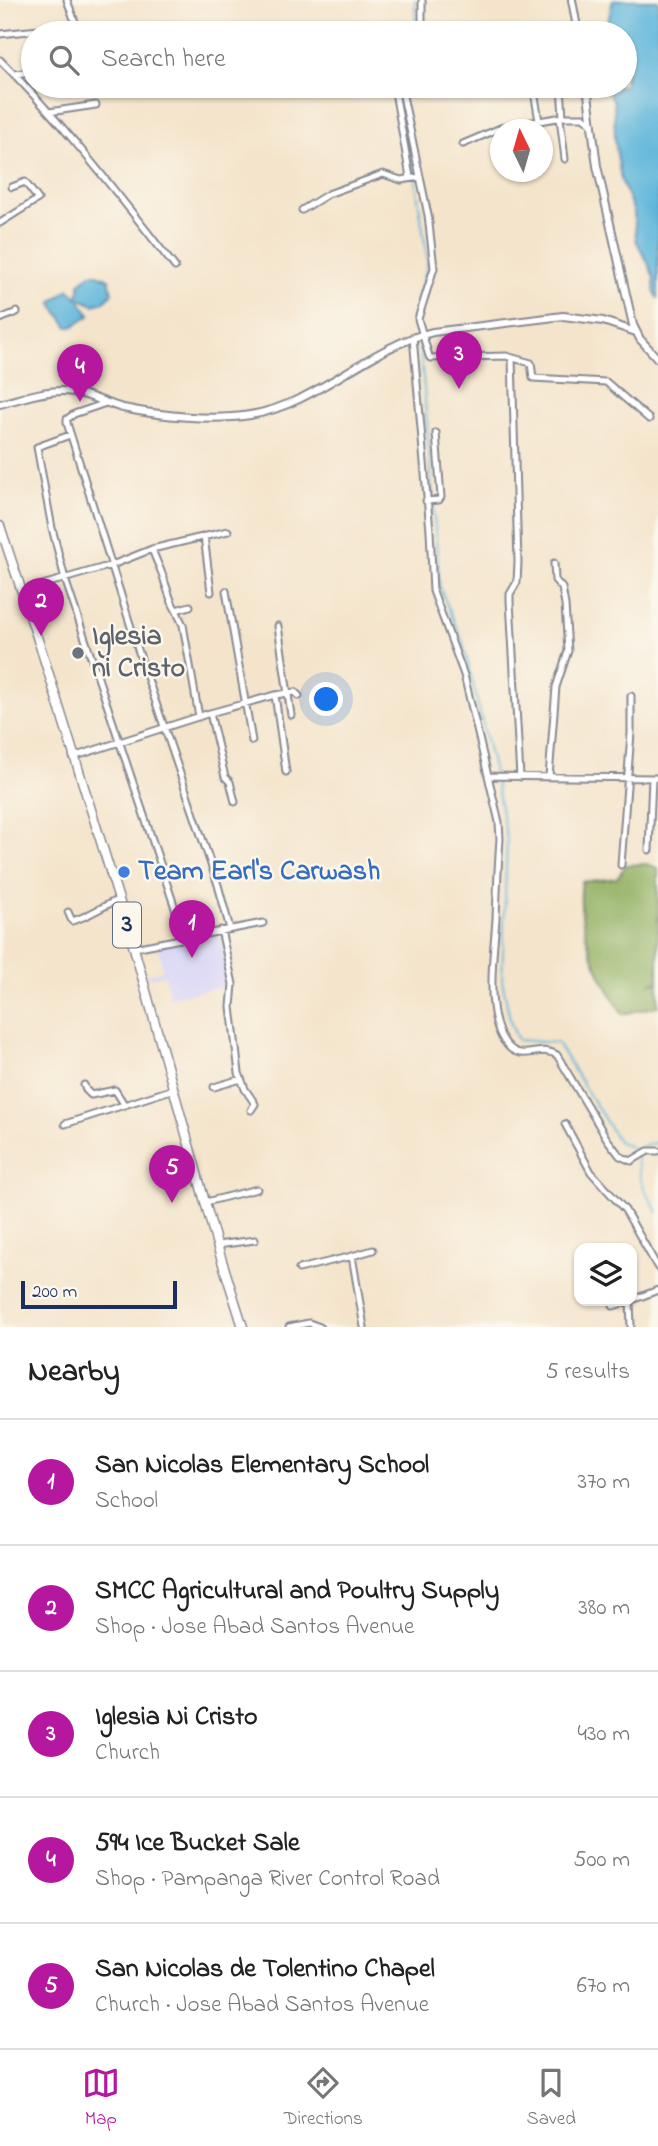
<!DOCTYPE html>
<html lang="en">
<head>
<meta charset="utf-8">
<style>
  :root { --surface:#fff; --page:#f2f2f2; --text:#222; --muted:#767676; --line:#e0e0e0; --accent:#b5179e }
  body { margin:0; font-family:"Indie Flower",sans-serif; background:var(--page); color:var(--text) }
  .controls { position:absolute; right:21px; bottom:21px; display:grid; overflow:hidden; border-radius:14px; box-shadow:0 2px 5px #0004 }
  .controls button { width:63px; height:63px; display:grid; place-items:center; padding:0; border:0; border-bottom:2px solid var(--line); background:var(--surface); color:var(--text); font:35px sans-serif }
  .compass { position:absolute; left:490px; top:119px; width:63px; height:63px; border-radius:50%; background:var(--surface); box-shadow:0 2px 5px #0004; rotate:355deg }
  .scale { position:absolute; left:21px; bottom:18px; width:156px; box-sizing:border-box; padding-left:7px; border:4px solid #1b2f5e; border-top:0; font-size:19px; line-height:24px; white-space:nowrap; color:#1b2f5e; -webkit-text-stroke:5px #fbf7ec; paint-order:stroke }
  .you { position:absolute; left:327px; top:700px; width:24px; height:24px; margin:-18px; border:5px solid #fff; border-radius:50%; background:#1a73e8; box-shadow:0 0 0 10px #1a73e833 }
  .badge { display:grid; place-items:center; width:46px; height:46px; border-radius:50%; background:var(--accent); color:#fff; font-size:23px; font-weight:700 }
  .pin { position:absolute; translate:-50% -58px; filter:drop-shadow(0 2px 4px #0008) }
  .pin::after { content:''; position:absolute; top:37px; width:24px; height:21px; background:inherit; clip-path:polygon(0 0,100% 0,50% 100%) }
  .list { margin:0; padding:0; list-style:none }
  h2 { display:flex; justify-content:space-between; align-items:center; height:91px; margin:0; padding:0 28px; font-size:30px }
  h2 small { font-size:23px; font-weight:400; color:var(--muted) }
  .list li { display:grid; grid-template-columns:46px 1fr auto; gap:21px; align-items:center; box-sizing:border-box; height:126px; padding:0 28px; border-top:2px solid var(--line) }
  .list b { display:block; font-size:26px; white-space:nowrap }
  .list p { margin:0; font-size:23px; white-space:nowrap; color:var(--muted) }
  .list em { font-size:23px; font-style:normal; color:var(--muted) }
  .icon { flex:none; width:38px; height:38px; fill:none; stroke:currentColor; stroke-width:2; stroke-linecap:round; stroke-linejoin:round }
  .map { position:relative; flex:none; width:658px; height:1327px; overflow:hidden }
  .search { position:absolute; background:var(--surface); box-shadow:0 2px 5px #0004; left:21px; right:21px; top:21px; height:77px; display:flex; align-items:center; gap:18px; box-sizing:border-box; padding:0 24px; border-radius:38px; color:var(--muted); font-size:26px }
  .sheet { height:721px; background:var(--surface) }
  nav { display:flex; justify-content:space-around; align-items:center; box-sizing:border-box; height:98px; border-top:2px solid var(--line); background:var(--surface); font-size:19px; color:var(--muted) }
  nav a { display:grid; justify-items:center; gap:4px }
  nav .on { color:var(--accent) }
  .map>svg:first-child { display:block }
  .built { fill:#d9d6f7 }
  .forest { fill:#94b266; stroke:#587062; stroke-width:2 }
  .water { fill:#5eb6db; stroke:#3c729c; stroke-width:2 }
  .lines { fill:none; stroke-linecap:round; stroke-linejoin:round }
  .stream { stroke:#5eb6db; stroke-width:2 }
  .minor-casing { stroke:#888a94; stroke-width:9 }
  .major-casing { stroke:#888a94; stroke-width:10 }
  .highway-casing { stroke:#888a94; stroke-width:11 }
  .minor { stroke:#fff; stroke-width:5 }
  .major { stroke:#fff; stroke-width:6 }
  .highway { stroke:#fff; stroke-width:8 }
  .worship-dot { fill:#6b7280; stroke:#fbf7ec; stroke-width:2.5 }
  .shop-dot { fill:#3f7fe0; stroke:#fbf7ec; stroke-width:2.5 }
  .labels { text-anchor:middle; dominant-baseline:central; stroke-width:5; stroke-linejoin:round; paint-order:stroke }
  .shield { fill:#fbf7ec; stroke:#5e6b89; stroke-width:2 }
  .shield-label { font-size:26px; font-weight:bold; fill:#1b2f5e }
  .worship-label { font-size:28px; font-weight:bold; fill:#5b616d; stroke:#fbf7ec; text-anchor:start }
  .shop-label { font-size:28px; font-weight:bold; fill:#366cbe; stroke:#fbf7ec; text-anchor:start }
</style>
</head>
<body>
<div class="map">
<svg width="658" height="1327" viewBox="0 0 658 1327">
  <rect width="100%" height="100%" fill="#fbf7ec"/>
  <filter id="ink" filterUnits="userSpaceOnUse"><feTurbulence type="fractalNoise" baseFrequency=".0143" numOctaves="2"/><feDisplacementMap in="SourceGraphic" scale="14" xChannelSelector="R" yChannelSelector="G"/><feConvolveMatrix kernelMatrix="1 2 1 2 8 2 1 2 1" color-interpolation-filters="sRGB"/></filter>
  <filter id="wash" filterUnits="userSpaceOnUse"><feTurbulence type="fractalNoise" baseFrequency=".00686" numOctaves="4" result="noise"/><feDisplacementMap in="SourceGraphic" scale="28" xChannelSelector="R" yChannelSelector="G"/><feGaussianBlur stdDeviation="1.57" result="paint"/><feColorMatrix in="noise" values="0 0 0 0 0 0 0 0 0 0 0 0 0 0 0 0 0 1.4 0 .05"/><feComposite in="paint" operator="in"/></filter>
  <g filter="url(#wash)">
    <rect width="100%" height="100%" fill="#f4e4cb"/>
    <path class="built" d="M219 932 230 985 170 998 165 975 147 978V974L163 970 158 945Z"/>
    <path class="forest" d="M646 864 658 868V981L648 984 658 982V1006L623 1014C599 978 575 927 582 882L617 878 626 865Z"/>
    <path class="water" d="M613 0H658V299L654 291V279L650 267 636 240 634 212 621 180 615 141 614 102 605 87 625 86V33H605Z
      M90 274H98L109 279 112 293 104 302 94 305 81 299V303L90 315 72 327H68L52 304V302L69 289 78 298 80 283Z"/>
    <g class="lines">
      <path class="stream" d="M415 0V33
        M397 86 409 141 428 262 414 315 416 331
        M420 341 433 497
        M433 503 440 588 463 642 493 768 507 840 502 980 511 1024 518 1040 557 1043 618 1141 636 1150 642 1146 658 1142
        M636 1152C640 1182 642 1187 658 1212"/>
    </g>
  </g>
  <g filter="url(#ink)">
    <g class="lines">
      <g class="minor-casing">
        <path id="minor" d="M67 0 79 33
          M422 0V33
          M0 34 77 26
          M0 60C64 124 119 196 175 267
          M14 74 33 72
          M394 86 410 177
          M401 86 428 215 434 268 418 319 429 356 430 358 506 356 531 363 533 378 606 382 649 419
          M561 86 563 117
          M534 91 539 121
          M49 112 96 105
          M560 118 565 159
          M463 144 503 127 563 117H583L592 124
          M302 210 328 194 383 174 401 180 420 177
          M0 223 38 199 25 182 12 187
          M0 319 17 312
          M413 337 430 531 433 591 464 675 499 822 500 839C498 865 497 892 496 919 494 953 482 1024 511 1049 525 1060 542 1045 557 1055L607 1139 620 1156 631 1161 648 1151H658
          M512 358 518 562 517 582 510 594V601L520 777
          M106 403 74 414 67 419V423L141 659 218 885 230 929
          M70 435 37 447 52 528 65 579 185 938
          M426 501 439 500 441 497 436 433
          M204 536 211 592
          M152 549C156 561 162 571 165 583 169 593 170 601 176 610L190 606
          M21 591 112 565 152 549 228 531
          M226 591 252 741
          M176 610 183 625 199 717
          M278 626 291 715
          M275 695 286 772
          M210 713 225 777 230 782 235 802
          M73 757 210 713 275 695 295 692 299 696
          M488 776 658 778
          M549 777 556 687 568 651 565 605 562 588 555 580 554 563
          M649 850 652 778
          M621 865 631 733V696
          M68 912 72 921C88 917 102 906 118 900
          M221 930 233 984 231 1007 239 1073 245 1089 255 1104 251 1110
          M134 948 263 923
          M84 1085 86 1090 91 1095 115 1090 124 1104
          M214 1087 241 1079
          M65 1124 174 1089
          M565 1124 591 1172 625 1210 658 1268
          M206 1202 257 1189
          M217 1245 255 1240
          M352 1256 373 1250
          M299 1269 352 1256 364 1327
          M632 1300 658 1290
          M630 1301 631 1327
          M613 1306 629 1301
          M289 1327 309 1323 320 1327"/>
      </g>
      <g class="major-casing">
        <path id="major" d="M572 0 578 33
          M587 86 597 166 633 325 640 339 658 359
          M0 404C20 399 41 391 62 391 84 391 103 403 123 408 161 416 212 421 250 415 318 404 367 347 433 332L563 316 603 321 636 332"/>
      </g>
      <g class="highway-casing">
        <path id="highway" d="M0 526 42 652 134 948 217 1245 243 1327"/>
      </g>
      <use href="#minor" class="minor"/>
      <use href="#major" class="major"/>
      <use href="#highway" class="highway"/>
    </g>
  </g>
  <circle class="worship-dot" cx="78" cy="653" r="7"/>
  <circle class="shop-dot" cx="124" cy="872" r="7"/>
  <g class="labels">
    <rect class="shield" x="113" y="902.5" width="28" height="45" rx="5"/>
    <g class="shield-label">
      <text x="127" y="925">3</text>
    </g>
    <g class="worship-label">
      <text x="92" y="637">Iglesia<tspan x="92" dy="32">ni Cristo</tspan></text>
    </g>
    <g class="shop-label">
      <text x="138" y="872">Team Earl's Carwash</text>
    </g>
  </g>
</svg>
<div class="controls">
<button><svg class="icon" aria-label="layers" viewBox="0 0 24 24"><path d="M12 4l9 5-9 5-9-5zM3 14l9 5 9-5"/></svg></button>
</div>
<svg class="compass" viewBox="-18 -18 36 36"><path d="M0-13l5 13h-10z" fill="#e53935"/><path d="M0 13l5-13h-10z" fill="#767676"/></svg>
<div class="scale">200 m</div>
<div class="you"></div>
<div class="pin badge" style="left:192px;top:958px">1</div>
<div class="pin badge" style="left:41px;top:636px">2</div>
<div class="pin badge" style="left:459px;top:389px">3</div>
<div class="pin badge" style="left:80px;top:402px">4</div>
<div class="pin badge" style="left:172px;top:1203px">5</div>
<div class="search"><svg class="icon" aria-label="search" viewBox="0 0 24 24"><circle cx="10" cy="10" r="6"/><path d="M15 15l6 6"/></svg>Search here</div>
</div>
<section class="sheet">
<h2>Nearby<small>5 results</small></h2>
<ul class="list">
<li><span class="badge">1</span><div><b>San Nicolas Elementary School</b><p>School</p></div><em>370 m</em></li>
<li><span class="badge">2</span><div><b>SMCC Agricultural and Poultry Supply</b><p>Shop · Jose Abad Santos Avenue</p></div><em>380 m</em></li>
<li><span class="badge">3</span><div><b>Iglesia Ni Cristo</b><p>Church</p></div><em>430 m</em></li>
<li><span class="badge">4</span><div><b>594 Ice Bucket Sale</b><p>Shop · Pampanga River Control Road</p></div><em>500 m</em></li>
<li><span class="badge">5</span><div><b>San Nicolas de Tolentino Chapel</b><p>Church · Jose Abad Santos Avenue</p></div><em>670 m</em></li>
</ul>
</section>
<nav>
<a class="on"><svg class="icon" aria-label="map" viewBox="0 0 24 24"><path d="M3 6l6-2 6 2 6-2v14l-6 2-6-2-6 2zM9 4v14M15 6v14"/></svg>Map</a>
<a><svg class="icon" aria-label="directions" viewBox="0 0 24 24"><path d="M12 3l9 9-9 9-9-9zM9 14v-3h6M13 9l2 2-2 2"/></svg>Directions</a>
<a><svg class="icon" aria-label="saved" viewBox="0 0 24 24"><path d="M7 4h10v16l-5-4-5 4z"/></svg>Saved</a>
</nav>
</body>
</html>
